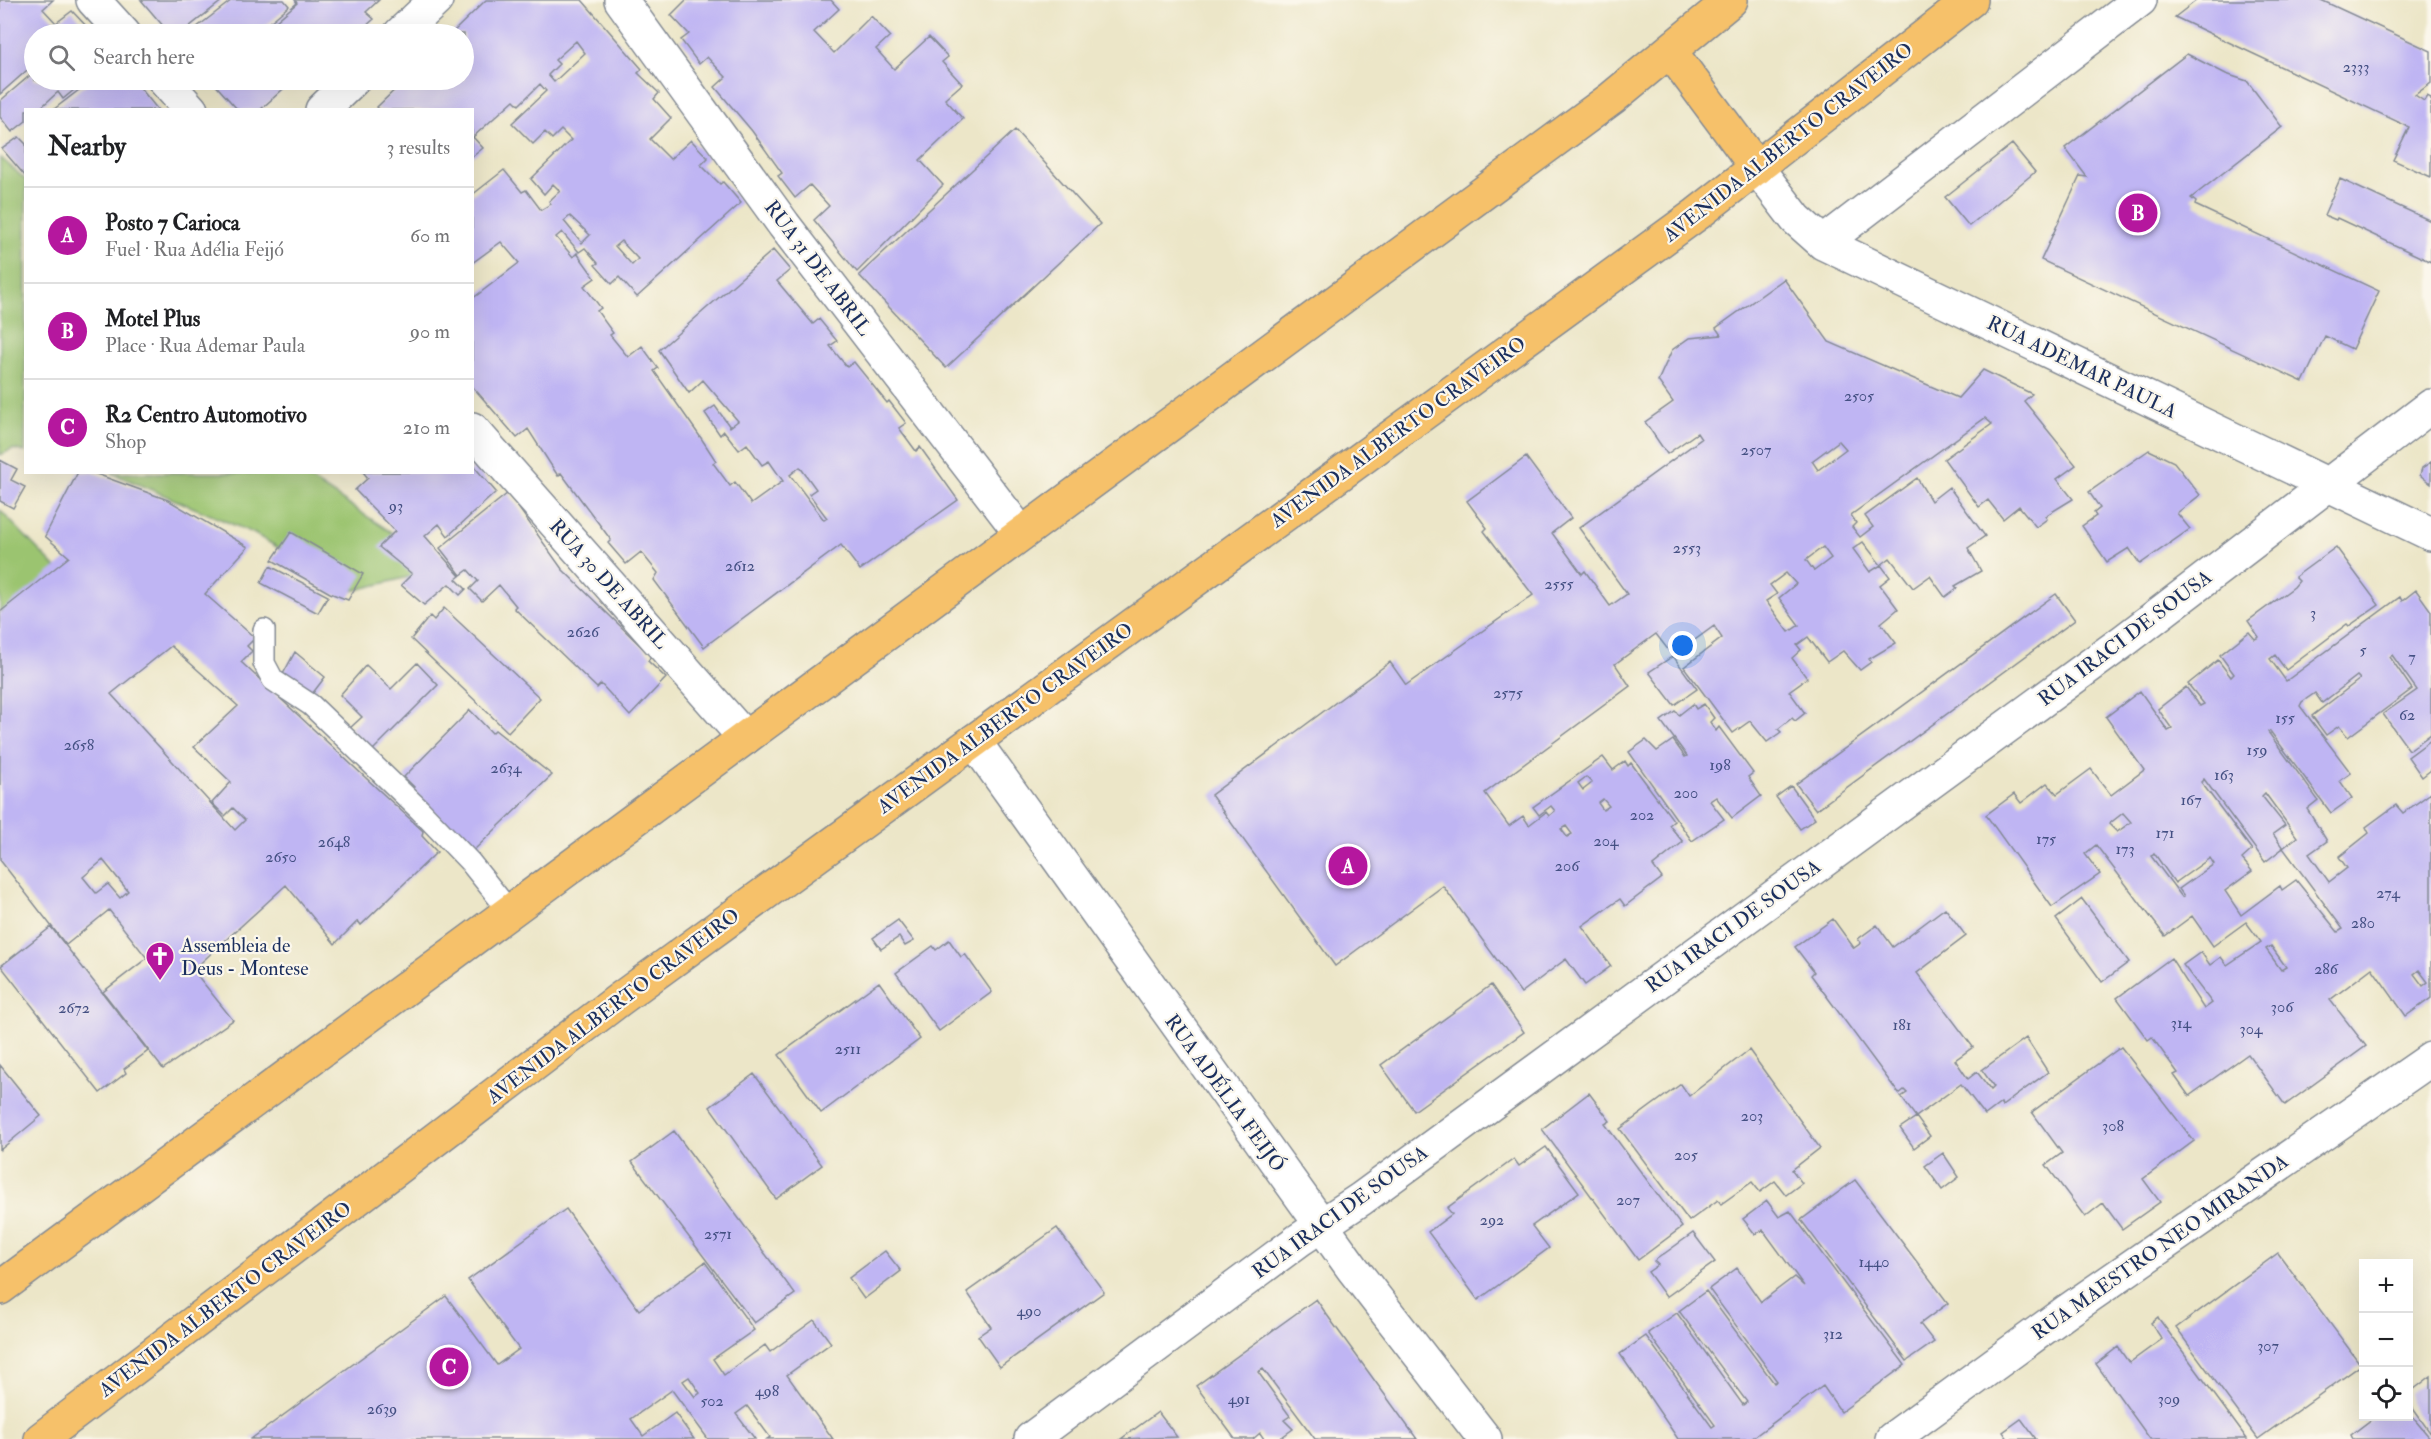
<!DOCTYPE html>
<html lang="en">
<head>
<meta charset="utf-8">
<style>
  :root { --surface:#fff; --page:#f6f6f6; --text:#202124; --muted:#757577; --line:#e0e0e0; --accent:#b5179e }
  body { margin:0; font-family:"IM FELL Double Pica",serif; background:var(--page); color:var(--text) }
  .controls { position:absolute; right:18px; bottom:18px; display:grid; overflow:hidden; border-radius:0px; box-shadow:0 6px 24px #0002 }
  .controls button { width:54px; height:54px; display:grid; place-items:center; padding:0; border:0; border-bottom:2px solid var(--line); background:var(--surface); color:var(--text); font:30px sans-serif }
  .you { position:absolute; left:1683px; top:646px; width:21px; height:21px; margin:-15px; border:4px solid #fff; border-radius:50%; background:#1a73e8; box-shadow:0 0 0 9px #1a73e833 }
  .badge { display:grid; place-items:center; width:39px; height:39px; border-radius:50%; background:var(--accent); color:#fff; font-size:20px; font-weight:700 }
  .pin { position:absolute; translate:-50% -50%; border:3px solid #fff; box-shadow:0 2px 6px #0006 }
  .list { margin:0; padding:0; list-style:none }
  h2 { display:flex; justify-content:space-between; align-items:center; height:78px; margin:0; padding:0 24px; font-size:26px }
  h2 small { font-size:20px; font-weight:400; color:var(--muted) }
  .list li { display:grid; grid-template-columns:39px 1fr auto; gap:18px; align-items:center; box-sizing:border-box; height:96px; padding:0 24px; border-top:2px solid var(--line) }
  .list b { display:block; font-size:22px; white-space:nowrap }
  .list p { margin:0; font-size:20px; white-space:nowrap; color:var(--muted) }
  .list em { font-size:20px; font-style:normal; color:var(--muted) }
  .icon { flex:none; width:33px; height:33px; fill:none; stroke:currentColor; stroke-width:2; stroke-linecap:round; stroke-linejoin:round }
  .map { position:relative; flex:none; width:2431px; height:1439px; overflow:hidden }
  .search { position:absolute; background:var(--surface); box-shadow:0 6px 24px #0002; left:24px; top:24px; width:450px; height:66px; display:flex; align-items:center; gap:15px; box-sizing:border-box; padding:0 21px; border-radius:33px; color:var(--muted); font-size:22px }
  .panel { position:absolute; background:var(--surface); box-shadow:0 6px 24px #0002; left:24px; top:108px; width:450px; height:366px; border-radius:0px }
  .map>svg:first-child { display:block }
  .green { fill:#9bc470; stroke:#5b7a67; stroke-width:1.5 }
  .building { fill:#bfb5f3; fill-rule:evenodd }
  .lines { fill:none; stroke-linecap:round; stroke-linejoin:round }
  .lane-casing { stroke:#848a93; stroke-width:24 }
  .street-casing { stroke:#848a93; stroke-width:36 }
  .primary-casing { stroke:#848a93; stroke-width:36 }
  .lane { stroke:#fff; stroke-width:21 }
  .street { stroke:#fff; stroke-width:33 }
  .primary { stroke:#f6c16b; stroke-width:33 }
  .labels { text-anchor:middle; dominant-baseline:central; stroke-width:4.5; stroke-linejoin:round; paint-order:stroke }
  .number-label { font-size:16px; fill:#445083 }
  .street-label { font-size:20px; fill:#1b2f5e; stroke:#fbf7ec }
  .poi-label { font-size:20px; fill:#1b2f5e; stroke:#fbf7ec; text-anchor:start }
</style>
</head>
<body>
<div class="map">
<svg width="2431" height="1439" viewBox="0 0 2431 1439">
  <rect width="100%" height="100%" fill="#fbf7ec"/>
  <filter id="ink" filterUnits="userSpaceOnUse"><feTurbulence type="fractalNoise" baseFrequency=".0167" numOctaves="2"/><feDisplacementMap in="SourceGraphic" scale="12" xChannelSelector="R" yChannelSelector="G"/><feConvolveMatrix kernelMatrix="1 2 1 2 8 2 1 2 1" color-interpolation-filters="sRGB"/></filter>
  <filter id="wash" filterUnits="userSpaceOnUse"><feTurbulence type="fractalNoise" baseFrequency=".008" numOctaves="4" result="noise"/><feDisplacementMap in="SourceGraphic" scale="24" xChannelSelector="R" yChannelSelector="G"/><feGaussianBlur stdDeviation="1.35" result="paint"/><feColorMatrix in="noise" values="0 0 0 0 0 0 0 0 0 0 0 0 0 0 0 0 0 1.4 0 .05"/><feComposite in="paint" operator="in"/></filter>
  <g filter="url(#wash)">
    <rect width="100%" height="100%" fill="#ece6c8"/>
    <path class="green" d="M0 157 26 180 25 452 13 449 0 455Z
      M112 473H301L397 536 421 574 352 591 253 533Z
      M0 510 87 600 0 621Z"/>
    <g id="blocks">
      <path class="building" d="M0 0H53L43 9 56 23 72 11 88 28 80 34H34V64L0 94Z
        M141 0H223L189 27 192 31 232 0H284L289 6 256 34H170Z
        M295 0H379L366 12 374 19 357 34H261L297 3Z
        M486 0H582L642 69 638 73 659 93 654 99 671 118 650 139 670 159 691 140 708 158 701 165 720 184 723 182 741 203 637 297 619 277 612 284 595 265 598 263 585 248 579 252 562 232 556 237 573 257 577 253 595 278 584 286 601 308 597 311 613 333 610 335 628 357 642 346 658 368 654 371 701 438 716 461 713 463 730 486 735 482 751 504 783 481 769 461 762 465 747 444 739 450 724 431 720 435 705 413 715 406 730 427 738 421 703 380 689 393 659 350 773 250 790 270 777 281 813 324 819 319 837 341 830 346 847 367 854 362 887 403 889 401 906 423 899 428 916 451 920 447 958 500 860 570 841 545 704 647 654 580 658 573 641 552 626 564 608 543 611 540 561 473 558 476 528 429 517 438 472 386V299L519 263 501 242 472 263V195L504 170 522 192 526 190 541 210 551 204 549 201 560 191 553 184 544 194 531 179 571 140 561 130 552 139 545 132 533 144 512 123 546 91 540 84 519 105 514 100 473 137 483 148 472 157V110H380L377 107 405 80H464V34H451ZM576 41 585 53 554 82 548 75 559 64 555 60ZM570 216 590 235 582 243 564 221ZM621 241 638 259 632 265 615 246ZM800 467 816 489 809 494 827 518 824 520 790 475Z
        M686 0H831L839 9 814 32 834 53 871 16 890 36 876 49 894 69 929 37 948 57 942 62 962 84 945 99 963 119 920 160 943 185 857 272 814 220 829 206 810 185 795 198 778 176 782 173 752 131 715 87 726 77 707 57 699 64 681 40 689 34 671 15Z
        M2197 0H2321L2431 51V83L2415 95 2424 101 2427 96 2431 98V177L2393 160 2409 127 2175 17Z
        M2187 54 2226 74 2247 81 2282 127 2191 198 2196 202 2195 205 2379 291 2352 349 2325 336 2303 382 2041 260 2080 176 2087 177 2065 148Z
        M34 72V80H86L63 99 58 92 38 110H26V121L12 132 0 117V101Z
        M92 80H134L158 110H53Z
        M211 80H293L260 110H238Z
        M1015 130 1100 224 946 368 859 275Z
        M19 137 26 144V177L2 149Z
        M2012 144 2035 172 1969 226 1945 197Z
        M2340 179 2431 221V262L2337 218 2336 220 2324 215Z
        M1784 279 1829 342 1958 398 1983 370 2032 394 2024 401 2076 465 2057 479 2073 499 2045 516 2047 519 2036 527 2019 506 2003 519 1988 500 1979 507 1944 459 1992 424 1985 418 1851 515 1856 523 1852 527 1860 537 1873 527 1865 516 1917 478 1931 501 1949 487 1985 536 1968 548 1981 571 1955 586 1957 588 1945 597 1930 576 1913 588 1890 558 1881 565 1863 542 1853 549 1870 572 1881 565 1890 577 1880 585 1898 609 1881 623 1896 643 1869 659 1871 662 1860 670 1843 651 1827 662 1808 637 1797 645 1801 650 1792 658 1807 678 1789 691 1805 713 1795 721 1792 718 1778 729 1781 732 1767 742 1750 721 1733 733 1684 667 1722 638 1714 626 1673 656 1697 689 1674 705 1649 672 1673 656 1656 634 1615 664 1630 686 1485 793 1509 826 1523 816 1529 825 1546 812 1549 816 1555 811 1551 806 1539 815 1533 807 1603 757 1613 770 1625 761 1628 766 1631 763 1674 821 1669 825 1683 842 1653 866 1662 878 1625 906 1620 899 1582 926 1611 966 1585 985 1566 959 1521 993 1443 886 1335 966 1211 795 1390 662 1406 685 1533 595 1484 531 1487 528 1467 501 1526 457 1571 518 1552 533 1582 574 1585 571 1610 606 1627 594 1579 528 1701 439 1697 433 1667 454 1645 422 1673 402 1658 381 1672 350 1689 338 1721 335 1716 328ZM1839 441 1846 449 1818 470 1812 461ZM1823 547 1831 558 1814 571 1806 560ZM1786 573 1796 584 1779 598 1799 625 1789 632 1766 601 1777 594 1770 585ZM1586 777 1592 783 1583 790 1578 783ZM1603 799 1609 806 1603 810 1598 803ZM1566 826 1572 834 1567 837 1561 829Z
        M2149 450 2174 462 2200 495 2177 513 2190 529 2140 564 2129 548 2107 562 2082 526 2096 516 2094 513 2100 508 2089 492Z
        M0 460 17 469 11 480 25 487 13 508 0 501Z
        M2431 462V484L2420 475 2422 468Z
        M472 464 496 492 448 536 439 524 425 536 460 576 456 579 466 589 460 595 449 584 424 605 401 585 412 574 379 547 395 531 355 490 368 478 363 472H472Z
        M78 472H91L168 500 248 547 205 594 255 638 247 646 252 651 241 662 423 831 422 836 437 852 361 925 358 921 335 944 286 885 193 970 233 1020 163 1069 103 992 147 958 109 910 66 945 0 860V612L69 557 45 536ZM171 646 238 706 194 747 231 782 212 803 225 816 233 808 245 820 235 830 111 694ZM103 860 128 891 120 898 108 884 96 893 83 877Z
        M508 493 562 569 651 656 648 661 666 678 630 716 601 684 597 688 514 608 516 606 499 585 482 601 470 589 478 581 468 570 461 575 440 548Z
        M291 532 363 574 348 600 330 593 272 560Z
        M2336 547 2379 605 2349 626 2347 624 2286 670 2275 655 2270 659 2286 681 2400 597 2402 601 2416 590 2431 611V734L2409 750 2383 714 2417 690 2392 655 2390 657 2412 689 2348 737 2339 726 2326 735 2312 716 2360 679 2357 676 2322 703 2315 693 2302 702 2300 706 2351 773 2340 781 2352 798 2331 813 2270 731 2268 732 2318 800 2307 809 2327 841 2309 854 2329 882 2347 868 2339 857 2369 833 2366 827 2396 805 2403 813 2431 793V998L2406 1016 2372 968 2330 1000 2366 1046 2285 1105 2248 1054 2189 1096 2174 1075 2178 1073 2152 1037 2148 1040 2117 998 2171 958 2204 1009 2212 1003 2183 965 2201 952 2210 965 2221 957 2227 965 2261 942 2246 922 2213 946 2192 916 2165 936 2096 845 2085 854 2100 874 2052 907 1986 815 2014 794 2021 803 2047 783 2057 794 2091 769 2111 795 2144 770 2106 717 2140 691 2168 731 2172 729 2158 709 2186 687 2200 706 2204 704 2188 684 2218 660 2231 677 2234 674 2220 655 2249 632 2255 639 2259 637 2248 621 2294 587 2299 581 2295 577ZM2204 779 2265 862 2283 848 2273 834 2285 825 2262 796 2265 793 2297 837 2283 848 2343 929 2338 932 2296 880 2282 890 2280 886 2241 915 2225 891 2252 871 2242 859 2252 850 2201 782ZM2123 813 2131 822 2117 832 2109 824ZM2154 853 2175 883 2210 858 2214 864 2179 889 2184 896 2182 897 2151 856ZM2271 946 2286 967 2281 970 2266 949ZM2419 970 2428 982 2423 986 2414 974Z
        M270 566 328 596 318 613 261 583Z
        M2056 594 2075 620 1816 810 1796 784Z
        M444 608 540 698 508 732 411 639 430 616 434 620Z
        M295 652 325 677 309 698 282 676Z
        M417 663 438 685 372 751 350 728 362 717 340 695 366 665 391 689Z
        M1693 704 1696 709 1704 704 1714 718 1710 722 1716 731 1719 727 1753 773 1748 777 1761 796 1732 818 1716 797 1710 801 1724 819 1692 841 1629 752 1646 740 1657 751 1673 740 1685 757 1687 756 1661 721 1675 711 1679 715Z
        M470 710 492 733 495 730 552 775 473 851 411 789 414 787 404 777Z
        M2431 740V770L2422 777 2408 757Z
        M1791 786 1815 819 1800 829 1776 797Z
        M2082 899 2129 962 2102 982 2056 919Z
        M1945 908 1966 936 1917 973 1973 1047 1955 1060 1968 1079 1977 1072 1991 1090 1994 1087 1982 1070 2026 1038 2048 1072 2002 1106 2001 1103 1985 1115 1961 1084 1916 1117 1930 1136 1914 1148 1900 1128 1916 1117 1901 1097 1907 1093 1904 1090 1899 1094 1811 975 1814 972 1795 947 1833 919 1854 948 1861 943 1858 939 1877 925 1893 947Z
        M898 920 914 941 905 946 899 937 881 949 873 938Z
        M51 927 148 1051 124 1069 126 1073 100 1093 1 966Z
        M949 940 961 957 965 954 992 992 939 1031 896 973 933 946 936 950Z
        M879 982 920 1039 821 1113 779 1055Z
        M1491 985 1524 1032 1414 1111 1381 1065Z
        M2121 1047 2194 1141 2143 1179 2160 1202 2122 1229 2103 1203 2085 1217 2046 1165 2062 1153 2032 1112Z
        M1749 1050 1820 1148 1792 1170 1802 1183 1786 1195 1775 1181 1760 1192 1752 1182 1721 1204 1718 1200 1689 1221 1620 1129 1681 1084 1689 1096Z
        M0 1065 41 1116 0 1150Z
        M754 1074 822 1165 776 1199 710 1107Z
        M1589 1093 1610 1121 1605 1124 1682 1227 1638 1260 1542 1129Z
        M674 1131 795 1294 754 1323 632 1162Z
        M1546 1147 1579 1192 1532 1226 1549 1248 1478 1300 1428 1232 1452 1214 1447 1208 1514 1159 1519 1166Z
        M1943 1153 1959 1177 1942 1190 1925 1166Z
        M1855 1180 1948 1303 1920 1324 1934 1342 1907 1361 1801 1220Z
        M1767 1201 1779 1217 1790 1211 1905 1365 1841 1412 1823 1386 1751 1439H1678L1620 1354 1646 1336 1712 1427 1715 1425 1648 1333 1677 1313 1743 1405 1747 1402 1679 1311 1706 1291 1774 1383 1777 1381 1709 1289 1737 1268 1761 1302 1794 1277 1804 1286 1763 1230 1755 1234 1743 1219Z
        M566 1209 639 1310 705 1262 754 1330 713 1359 724 1375 765 1345 770 1352 814 1320 831 1343 787 1375 833 1439H767L770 1437 747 1406 736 1414 755 1439H708L672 1390 631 1419 643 1436 675 1413 694 1439H251L446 1296 497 1365 519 1349 468 1280ZM689 1377 700 1393 695 1397 683 1381Z
        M1057 1228 1104 1292 1000 1367 978 1336 991 1327 967 1292Z
        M1693 1233 1715 1262 1666 1297 1648 1272 1658 1265 1654 1261Z
        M885 1251 901 1271 864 1299 849 1278Z
        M2278 1253 2361 1365 2258 1439 2176 1328Z
        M1316 1299 1327 1315 1417 1439H1315L1263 1369 1258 1372 1290 1416 1284 1420 1293 1429 1279 1439H1264L1260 1433 1253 1439H1235L1196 1386Z
        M2158 1317 2159 1319 2247 1439H2150L2096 1364 2118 1347 2129 1363 2162 1339 2151 1323Z
        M2431 1376V1434L2409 1403V1393Z
        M1158 1412 1177 1437 1121 1439Z
        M2409 1413 2431 1439H2353L2351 1435 2376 1416H2408Z
        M2021 1419 2022 1420 2036 1439H2008L2003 1432Z"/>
    </g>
  </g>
  <g filter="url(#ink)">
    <use href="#blocks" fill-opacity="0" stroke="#848a93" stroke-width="1.5"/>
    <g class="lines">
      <g class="lane-casing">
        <path id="lane" d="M264 630V663L273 680 311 705 420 810 470 862 510 912"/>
      </g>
      <g class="street-casing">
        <path id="street" d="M93 0 124 34
          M621 0 784 225 1020 532
          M400 34 436 0
          M164 80 191 110
          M322 110 353 80
          M1757 168 1796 219 1823 243 2431 534
          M1823 243 2140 0
          M472 429 745 738
          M974 741 1353 1269 1485 1439
          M1031 1439 1299 1240 1361 1199 2125 640 2431 406
          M1892 1439 2066 1312 2431 1059"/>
      </g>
      <g class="primary-casing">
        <path id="primary" d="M1670 51 1757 168
          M0 1288 1612 98 1731 0
          M41 1439 620 999 1697 214 1971 0"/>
      </g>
      <use href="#lane" class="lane"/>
      <use href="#street" class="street"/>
      <use href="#primary" class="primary"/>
    </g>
  </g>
  <defs>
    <g id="church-pin" transform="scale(1.5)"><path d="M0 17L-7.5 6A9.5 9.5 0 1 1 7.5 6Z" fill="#b5179e" stroke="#fbf7ec"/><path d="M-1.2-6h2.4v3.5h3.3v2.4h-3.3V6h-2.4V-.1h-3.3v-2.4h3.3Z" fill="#fff"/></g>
  </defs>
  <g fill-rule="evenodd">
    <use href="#church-pin" x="160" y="956"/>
  </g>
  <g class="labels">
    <g class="number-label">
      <text x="2356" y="67">2333</text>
      <text x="1859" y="396">2505</text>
      <text x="1756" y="450">2507</text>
      <text x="396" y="506">93</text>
      <text x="1687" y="548">2553</text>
      <text x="740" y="566">2612</text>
      <text x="1559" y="584">2555</text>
      <text x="2313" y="613">3</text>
      <text x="583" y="632">2626</text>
      <text x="2363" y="650">5</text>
      <text x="2412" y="657">7</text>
      <text x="1508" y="693">2575</text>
      <text x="2407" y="715">62</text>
      <text x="2285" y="718">155</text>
      <text x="79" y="745">2658</text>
      <text x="2257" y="750">159</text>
      <text x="1720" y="765">198</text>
      <text x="506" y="768">2634</text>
      <text x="2224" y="775">163</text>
      <text x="1686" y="793">200</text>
      <text x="2191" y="800">167</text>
      <text x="1642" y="815">202</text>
      <text x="2165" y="833">171</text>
      <text x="2046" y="839">175</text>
      <text x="1606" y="841">204</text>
      <text x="334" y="842">2648</text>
      <text x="2125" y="849">173</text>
      <text x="281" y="857">2650</text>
      <text x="1567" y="866">206</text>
      <text x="2388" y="893">274</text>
      <text x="2363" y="923">280</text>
      <text x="2326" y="969">286</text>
      <text x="2282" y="1007">306</text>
      <text x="74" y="1008">2672</text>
      <text x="2181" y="1023">314</text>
      <text x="1902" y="1025">181</text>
      <text x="2251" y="1029">304</text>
      <text x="848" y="1049">2511</text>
      <text x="1752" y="1116">203</text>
      <text x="2113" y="1126">308</text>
      <text x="1686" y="1155">205</text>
      <text x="1628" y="1200">207</text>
      <text x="1492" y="1220">292</text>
      <text x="718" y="1234">2571</text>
      <text x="1874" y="1262">1440</text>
      <text x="1029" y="1311">490</text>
      <text x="1833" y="1334">312</text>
      <text x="2268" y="1346">307</text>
      <text x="767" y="1391">498</text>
      <text x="1239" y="1399">491</text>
      <text x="2169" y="1399">309</text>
      <text x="712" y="1401">502</text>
      <text x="382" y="1409">2639</text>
    </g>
    <g class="street-label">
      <text transform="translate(1788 142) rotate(-38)">AVENIDA ALBERTO CRAVEIRO</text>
      <text transform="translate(818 268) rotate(53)">RUA 31 DE ABRIL</text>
      <text transform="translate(2082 367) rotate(26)">RUA ADEMAR PAULA</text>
      <text transform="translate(1398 432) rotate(-36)">AVENIDA ALBERTO CRAVEIRO</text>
      <text transform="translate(609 584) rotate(48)">RUA 30 DE ABRIL</text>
      <text transform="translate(2125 638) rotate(-37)">RUA IRACI DE SOUSA</text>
      <text transform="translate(1005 718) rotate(-36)">AVENIDA ALBERTO CRAVEIRO</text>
      <text transform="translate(1733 926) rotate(-36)">RUA IRACI DE SOUSA</text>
      <text transform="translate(613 1006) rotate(-37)">AVENIDA ALBERTO CRAVEIRO</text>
      <text transform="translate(1225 1093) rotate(54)">RUA ADÉLIA FEIJÓ</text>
      <text transform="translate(1340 1212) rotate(-36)">RUA IRACI DE SOUSA</text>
      <text transform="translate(2160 1247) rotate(-35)">RUA MAESTRO NEO MIRANDA</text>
      <text transform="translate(225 1299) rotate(-37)">AVENIDA ALBERTO CRAVEIRO</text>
    </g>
    <g class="poi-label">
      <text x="181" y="945">Assembleia de<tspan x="181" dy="23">Deus - Montese</tspan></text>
    </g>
  </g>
</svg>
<div class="controls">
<button>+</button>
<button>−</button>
<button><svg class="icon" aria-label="locate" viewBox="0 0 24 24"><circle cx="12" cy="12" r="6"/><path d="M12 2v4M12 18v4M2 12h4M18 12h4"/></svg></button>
</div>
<div class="you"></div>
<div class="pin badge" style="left:1348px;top:866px">A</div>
<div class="pin badge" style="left:2138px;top:213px">B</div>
<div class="pin badge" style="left:449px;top:1367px">C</div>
<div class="search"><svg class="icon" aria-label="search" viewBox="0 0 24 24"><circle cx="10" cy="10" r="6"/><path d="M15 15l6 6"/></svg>Search here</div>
<section class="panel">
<h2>Nearby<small>3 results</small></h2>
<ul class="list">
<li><span class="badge">A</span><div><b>Posto 7 Carioca</b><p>Fuel · Rua Adélia Feijó</p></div><em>60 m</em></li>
<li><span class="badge">B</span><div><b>Motel Plus</b><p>Place · Rua Ademar Paula</p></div><em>90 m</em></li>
<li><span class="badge">C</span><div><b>R2 Centro Automotivo</b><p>Shop</p></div><em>210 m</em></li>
</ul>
</section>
</div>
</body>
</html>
